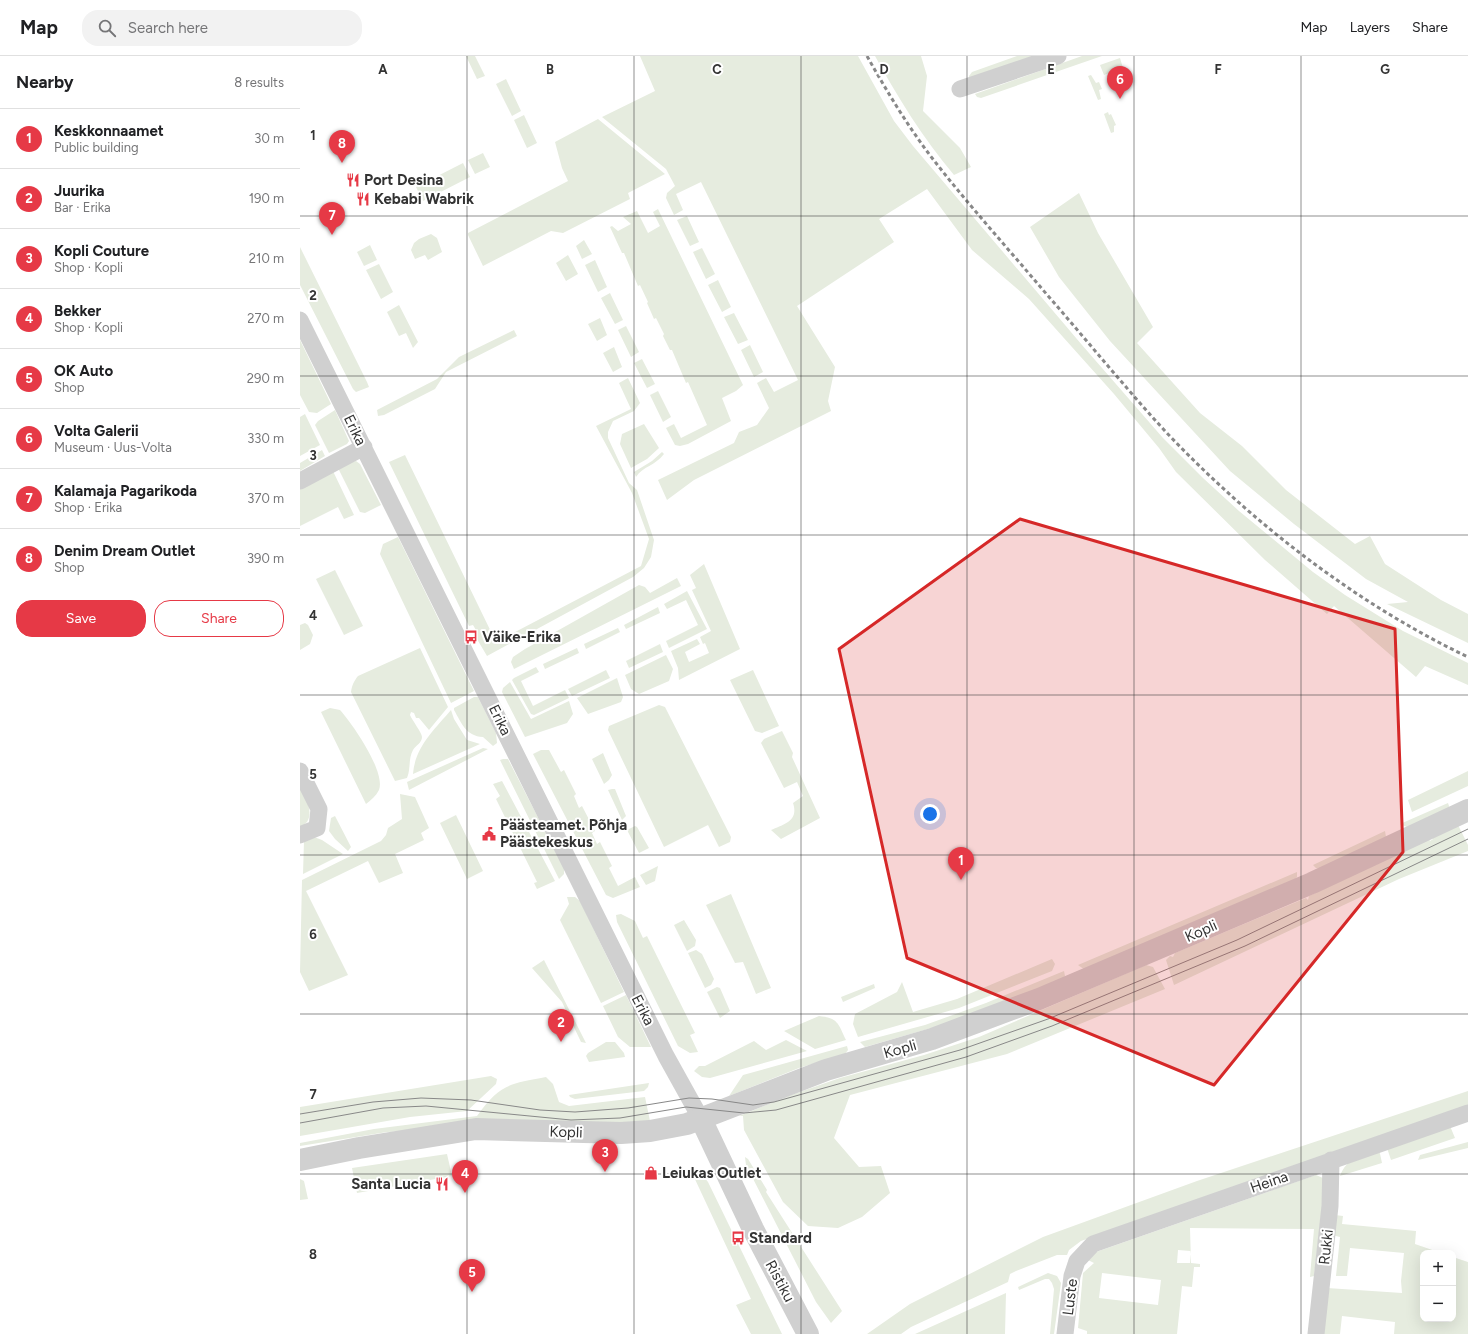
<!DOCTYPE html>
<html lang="en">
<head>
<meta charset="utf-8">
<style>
  :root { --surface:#fff; --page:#f2f2f2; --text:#202124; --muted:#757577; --line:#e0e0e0; --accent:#e63946 }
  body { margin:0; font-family:Figtree,sans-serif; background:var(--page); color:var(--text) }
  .controls { position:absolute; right:12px; bottom:12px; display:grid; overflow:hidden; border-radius:8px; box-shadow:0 4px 16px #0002 }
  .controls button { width:36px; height:36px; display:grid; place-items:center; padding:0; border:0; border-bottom:1px solid var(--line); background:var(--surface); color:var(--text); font:20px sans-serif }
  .you { position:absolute; left:630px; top:758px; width:14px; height:14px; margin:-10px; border:3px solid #fff; border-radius:50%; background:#1a73e8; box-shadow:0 0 0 6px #1a73e833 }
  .badge { display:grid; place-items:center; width:26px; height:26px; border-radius:50%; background:var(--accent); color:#fff; font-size:13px; font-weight:700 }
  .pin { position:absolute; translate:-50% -33px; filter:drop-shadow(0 1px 2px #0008) }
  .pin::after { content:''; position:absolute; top:21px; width:14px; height:12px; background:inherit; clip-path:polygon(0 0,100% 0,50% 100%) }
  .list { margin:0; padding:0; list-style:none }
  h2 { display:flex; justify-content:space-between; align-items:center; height:52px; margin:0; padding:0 16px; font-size:17px }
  h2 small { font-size:13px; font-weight:400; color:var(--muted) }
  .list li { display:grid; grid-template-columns:26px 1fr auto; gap:12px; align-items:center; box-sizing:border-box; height:60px; padding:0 16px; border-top:1px solid var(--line) }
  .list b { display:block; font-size:15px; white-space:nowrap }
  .list p { margin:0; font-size:13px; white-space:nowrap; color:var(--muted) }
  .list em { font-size:13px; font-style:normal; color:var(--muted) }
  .actions { display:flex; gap:8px; padding:12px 16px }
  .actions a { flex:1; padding:9px 0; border:1px solid var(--accent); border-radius:16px; text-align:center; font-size:14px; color:var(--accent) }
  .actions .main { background:var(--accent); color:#fff }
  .icon { flex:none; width:22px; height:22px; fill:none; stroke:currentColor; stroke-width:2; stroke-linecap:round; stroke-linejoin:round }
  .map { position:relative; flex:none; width:1168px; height:1278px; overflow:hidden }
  header { display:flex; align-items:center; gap:24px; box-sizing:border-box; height:56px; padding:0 20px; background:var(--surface); border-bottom:1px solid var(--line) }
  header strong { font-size:19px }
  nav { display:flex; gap:22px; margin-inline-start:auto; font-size:14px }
  .search { width:280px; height:36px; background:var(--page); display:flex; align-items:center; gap:10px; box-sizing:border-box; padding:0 14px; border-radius:16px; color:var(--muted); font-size:15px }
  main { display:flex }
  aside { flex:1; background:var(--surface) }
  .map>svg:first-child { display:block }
  .green { fill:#e6ecdf; fill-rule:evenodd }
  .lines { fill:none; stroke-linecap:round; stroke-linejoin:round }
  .minor { stroke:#d0d0d0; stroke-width:17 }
  .tertiary { stroke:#d0d0d0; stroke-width:22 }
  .tram { stroke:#888; stroke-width:1 }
  .rail { stroke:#888; stroke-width:3; stroke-dasharray:4 3; stroke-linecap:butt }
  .marked { fill:#d62828; fill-opacity:0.2; stroke:#d62828; stroke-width:3; stroke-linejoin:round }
  .grid { fill:none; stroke:#333; stroke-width:1; stroke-opacity:0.55 }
  .labels { text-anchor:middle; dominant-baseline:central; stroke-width:4; stroke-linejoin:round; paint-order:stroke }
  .poi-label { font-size:15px; font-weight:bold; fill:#333; stroke:#fff; text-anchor:start }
  .street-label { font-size:15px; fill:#333; stroke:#fff }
  .grid-label { font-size:13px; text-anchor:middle; font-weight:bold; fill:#333; stroke:#fff; stroke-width:4; stroke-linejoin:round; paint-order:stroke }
</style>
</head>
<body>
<header>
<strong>Map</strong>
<div class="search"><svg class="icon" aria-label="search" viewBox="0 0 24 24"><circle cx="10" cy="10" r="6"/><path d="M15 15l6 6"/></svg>Search here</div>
<nav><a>Map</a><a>Layers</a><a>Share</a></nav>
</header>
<main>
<aside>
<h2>Nearby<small>8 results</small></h2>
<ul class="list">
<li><span class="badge">1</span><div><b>Keskkonnaamet</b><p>Public building</p></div><em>30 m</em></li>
<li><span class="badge">2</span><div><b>Juurika</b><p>Bar · Erika</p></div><em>190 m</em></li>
<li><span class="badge">3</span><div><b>Kopli Couture</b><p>Shop · Kopli</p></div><em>210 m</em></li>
<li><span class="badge">4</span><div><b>Bekker</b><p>Shop · Kopli</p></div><em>270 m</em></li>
<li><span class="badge">5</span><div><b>OK Auto</b><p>Shop</p></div><em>290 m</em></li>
<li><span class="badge">6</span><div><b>Volta Galerii</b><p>Museum · Uus-Volta</p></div><em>330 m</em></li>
<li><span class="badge">7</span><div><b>Kalamaja Pagarikoda</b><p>Shop · Erika</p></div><em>370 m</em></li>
<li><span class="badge">8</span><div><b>Denim Dream Outlet</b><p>Shop</p></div><em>390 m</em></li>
</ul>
<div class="actions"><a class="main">Save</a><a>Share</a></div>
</aside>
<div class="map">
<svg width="1168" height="1278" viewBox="0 0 1168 1278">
  <rect width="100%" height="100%" fill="#fff"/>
  <path class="green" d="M166 0H175L185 20 177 23Z
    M340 0H558L594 65 613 90 782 289 863 382 903 422 939 455 1013 516 1045 539 1103 575 1168 607V629L1125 610 1116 621 1034 550 1027 558 965 504 876 416 859 392 814 338 729 243 672 194 627 133 579 163 594 186 497 250 535 311 528 345 531 355 394 424 367 444 358 424 434 387 439 376 457 369 469 352 457 327 466 322 474 336 498 324 401 126 376 138 383 154 374 159 366 142 367 137 375 130 366 113 302 61 355 35Z
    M575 0H621L627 20 623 55 660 92 671 111 654 119C623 82 598 42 575 0Z
    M717 0H739L670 24 669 20 672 16Z
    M782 0H802L681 42 677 41 675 38Z
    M820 2 823 12 804 19 800 9Z
    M791 19 796 27 799 26 802 33 799 34 801 43 798 44 788 20Z
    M206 23 221 55 212 60 196 28Z
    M808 56 809 59 811 58 816 69 814 70V76L811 77 804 58Z
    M224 59 237 87 227 92 214 64Z
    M298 63 365 118 328 137 330 143 263 177 251 175 183 210 168 179V177L268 125 262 112 255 86Z
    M183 97 190 111 175 118 168 104Z
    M163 107 170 121 123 145 116 131Z
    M779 137 798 177 853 271 837 287 900 357 942 390 986 434 1055 488 1070 480 1085 508 1141 544 1168 558V587L1087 548 1108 546 1066 523 994 468 930 415 810 285 759 221 730 171Z
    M358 153 443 329 436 335 422 342 431 365 388 388 380 390 375 389 366 372 374 368 381 382 407 369 388 326 386 327 372 294H370L363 280 364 278 356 262 354 263 347 247 348 246 340 229 338 230 324 197H322L310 171 312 170 318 175 331 168 323 161 337 155 348 177 360 170 353 156Z
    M387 160 399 186 390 190 377 164Z
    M131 178 137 182 142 196 128 204 125 199 115 203 111 194 114 187 119 183Z
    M284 184 292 198 282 203 276 190Z
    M70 189 77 204 64 210 57 196Z
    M0 191 67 326 69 331 56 336 53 333 0 229Z
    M402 192 415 218 406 223 393 196Z
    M268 199 278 218 266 225 256 207Z
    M295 204 307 231 298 236 285 209Z
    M79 208 93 236 81 243 66 214Z
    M418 224 431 251 422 256 408 229Z
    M310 237 323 264 315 268 301 242Z
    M99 249 118 286 113 292 106 277 99 280 87 256Z
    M434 257 448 284 438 288 424 261Z
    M300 262 307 279 297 285 288 268Z
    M326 270 339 296 331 301 318 274Z
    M214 274 217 280 146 316 135 333 84 359 78 360 77 354 137 323 159 301Z
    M0 284 31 348 17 357 9 356 0 339Z
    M450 289 463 316 454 321 441 294Z
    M314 291 322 311 313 316 303 297Z
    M342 303 355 328 347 332 334 307Z
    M328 322 340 347 334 355 313 365 308 376V382L329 427 337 434 354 484 351 501 344 512 333 521 187 600 174 578 177 576 173 569 169 570 89 406 105 399 196 586 341 510 349 483 332 437 296 370 331 353 319 327Z
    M358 335 371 361 363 366 350 339Z
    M35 354 49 385 47 388 29 397 15 369 18 365Z
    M5 358 20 389 0 400V361Z
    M344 368 359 392 347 403 331 412 320 388 322 378Z
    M22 394 25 400 0 415V407Z
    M362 396 364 398C355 410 343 410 336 421L334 416 352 405Z
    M56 405 60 408 81 449 65 457 60 456 38 412 51 406Z
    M32 413 54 459 44 463 38 451 0 470V432Z
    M98 481 174 635 151 647 80 498 83 488Z
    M404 508 440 593 379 624 378 612 371 595 397 583 400 588 385 596 389 606 409 597 405 587 403 588 400 581 411 575 392 534 396 532 390 519Z
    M35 514 63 570 44 579 16 523Z
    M377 522 381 530 214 613 211 606 213 601 225 593 339 529 345 531 350 537Z
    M387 535 407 573 369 592 366 585 398 569 386 544 367 553 364 548Z
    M358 551 360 557 326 573 324 569Z
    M5 567 8 569 13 579 10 588 0 594V569Z
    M318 572 320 576 286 593 284 588Z
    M360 588 363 596 329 612 326 605Z
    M120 592 148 651 129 674 119 662H116L114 657 111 656 110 659C112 664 122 677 122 681 122 687 116 689 113 694 108 703 111 713 107 722L95 725 51 636C52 629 54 625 58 620Z
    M277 592 279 597 245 613 243 608Z
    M366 599 373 613 369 625 339 638 331 633 325 619Z
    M236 611 239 616 221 625 233 650 265 634 269 642 234 659 231 658 212 624 214 622Z
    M306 614 310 622 272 640 268 633Z
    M453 614 479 670 462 677 455 675 430 624Z
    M317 622 323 641 321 646 288 658 277 642Z
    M210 626 231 663 269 645 273 658 267 667 225 681 202 636 203 632Z
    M174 641H178L196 677 197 687 193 690 183 681C166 680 162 668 154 654V652Z
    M359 649 365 651 431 781 430 786 419 791 408 769 364 791 308 674 309 670Z
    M30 652 40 654C52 667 86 716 79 734 76 740 71 744 66 748L21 656Z
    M151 654 154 663 167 684 180 688 113 718C115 691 134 674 151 654Z
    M482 675 493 697 492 701 520 762 481 783 471 774C484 768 499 765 493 747L503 740 497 726 484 732 461 687 464 683Z
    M183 692 188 693 109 734 107 726Z
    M241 694H249L261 716 264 714 276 738 274 740 279 752 282 750 295 775 292 777 297 788 300 786 312 810 309 812 318 830 335 821 340 831 313 842 306 839 233 698Z
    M303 697 312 719 309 724 304 728 292 703Z
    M203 703H208L210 707 264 812V818L259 823 200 704Z
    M1168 715V730L1112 756 1108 744Z
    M202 725 255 825 237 833 234 827 237 826 196 743 200 740 193 728Z
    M0 728C6 740 18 764 0 771Z
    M312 733H315L326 760 322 764 308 734Z
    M100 738 115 741 129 772 121 777 124 784 95 798 103 817 79 827 68 805 6 835 48 919 9 935 0 916 2 824 81 785 86 779 88 772 102 763Z
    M1148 747 1150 753 1109 772 1100 768Z
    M156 759 183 815 167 823 140 767Z
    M35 760 51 791 48 795 35 783 29 775 31 762Z
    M1158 769 1168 789V795L1099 823 874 929 866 904 870 900 873 901 875 897 1006 842 1008 844 1009 840 1129 783 1130 785 1133 783V781Z
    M335 770 337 771 349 792 339 797 327 774Z
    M1085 775 1086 781 1021 813 1016 812 1013 809Z
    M14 781 22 784 43 798 3 818 4 785Z
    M358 810 355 825 346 829 340 819Z
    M997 816V821L993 826 785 914 778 909Z
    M431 838 471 932 456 938 443 906 435 907 406 849Z
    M267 841H275L280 845 324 936 301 947 260 864 269 848Z
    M321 858 335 865 343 882 347 880 395 977 390 979 398 996 390 997 378 990 317 866 316 859Z
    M384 864 396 884 395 890 387 895 374 869Z
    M396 894 402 898 414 923 411 929 405 932 388 897Z
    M752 903 755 908 752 915 659 952 558 981 553 968 555 958 597 936 602 926 613 956 657 943Z
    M244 904 286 987 281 986 262 946 232 912Z
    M846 909 853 911 865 933 707 998 550 1039 534 1082 559 1111 581 1110 590 1137 562 1161 538 1172 508 1170 483 1146 444 1074 443 1060H439L491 1039 540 1022 624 999 679 981Z
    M764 915 765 920 761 925 673 960 565 991 560 986 625 969 686 947Z
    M574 928 575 932 543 946 541 941Z
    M417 931 420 932 430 955 420 962 407 936Z
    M326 939 351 991H330L318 981 303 950Z
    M519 960C538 962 538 967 546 984L515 993 484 975Z
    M486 984 507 995 410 1022 402 1021 394 1015 399 1010H405L454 985 466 994Z
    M306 986H315L324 997 325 1001 289 1006 286 1000 288 997Z
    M547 990 548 994 545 998 499 1012 429 1040 443 1019Z
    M191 1020 197 1023 196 1028 167 1055 110 1061 0 1080V1051Z
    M246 1021 253 1028 259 1046 269 1050 345 1041 350 1065 87 1076 0 1090V1087L74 1073 177 1060C200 1028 209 1028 246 1021Z
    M349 1027 348 1031 344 1035 275 1043 270 1041 269 1039Z
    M1168 1035V1051L781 1185 769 1194 767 1199H757L716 1215 710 1218 708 1226 611 1271 601 1278H567L610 1248 743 1181 897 1125Z
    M1150 1070 1155 1082 1091 1104 1087 1092Z
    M1168 1086V1092L1118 1104 1120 1099Z
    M1079 1093 1082 1107 1040 1120C1047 1101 1062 1100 1079 1093Z
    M147 1098 152 1120 57 1137 52 1112Z
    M445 1101 448 1103 467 1134 466 1136 542 1255 531 1267 516 1246 446 1109Z
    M400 1116 408 1126 482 1278H451L436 1249 451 1243 393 1119Z
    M1016 1119 1023 1122 1025 1126 1014 1220 1010 1221 1014 1173 890 1172 891 1207 900 1208V1211H894L892 1231 882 1230 877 1278H787V1275L778 1272 783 1217 794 1207 788 1204 796 1196ZM878 1194 891 1195 890 1207H877ZM802 1217 861 1224 858 1249 799 1242Z
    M0 1123 4 1125 8 1143 0 1144Z
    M1035 1159 1043 1160 1042 1168 1116 1175 1115 1188 1141 1197H1123V1263H1153V1201L1168 1206V1278H1094L1095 1266 1042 1260 1040 1278H1023L1027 1232 1102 1237 1101 1225 1104 1197 1050 1192 1047 1220H1036L1040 1181 1032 1179Z
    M748 1217 757 1220 761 1227 754 1278H750L754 1233 752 1227 749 1223H745L719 1234 718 1231Z
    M706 1237 705 1278H615Z"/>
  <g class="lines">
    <path class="minor" d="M660 33 758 0
      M0 264 366 1000 401 1063
      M0 425 64 391
      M0 715 19 753 17 772 0 779
      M765 1278 772 1220 777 1205 793 1188 1168 1057
      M1016 1278 1030 1150 1031 1104"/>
    <path class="tertiary" d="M401 1063 453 1173 508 1278
      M0 1104 59 1092 176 1073 321 1077 350 1075 387 1068 526 1014 632 983 739 943 1012 827 1168 754"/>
    <path class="tram" d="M0 1058 73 1046 121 1042 171 1044 240 1054 275 1056 328 1052 389 1042 412 1043 453 1049 474 1046 660 994 748 963 937 884 1168 773
      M0 1067 83 1052 126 1050 271 1064 320 1062 386 1051 444 1057 476 1054 666 1001 752 970 945 890 1168 783"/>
    <path class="rail" d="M567 0C586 34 606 67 629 98 665 145 705 189 743 234 784 281 823 329 865 375 951 466 1055 547 1168 601"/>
  </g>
  <path class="marked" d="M720 463 1095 573 1103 796 914 1029 607 902 539 593Z"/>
  <path class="grid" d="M167 0V1278M334 0V1278M501 0V1278M667 0V1278M834 0V1278M1001 0V1278M0 160H1168M0 320H1168M0 479H1168M0 639H1168M0 799H1168M0 958H1168M0 1118H1168"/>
  <defs>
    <g id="restaurant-bare" transform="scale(1.08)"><path d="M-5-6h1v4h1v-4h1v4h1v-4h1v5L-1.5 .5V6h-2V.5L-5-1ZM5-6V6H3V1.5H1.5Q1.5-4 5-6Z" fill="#e63946" stroke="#fff" stroke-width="2.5" paint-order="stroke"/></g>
    <g id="bus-bare" transform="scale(1.08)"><path d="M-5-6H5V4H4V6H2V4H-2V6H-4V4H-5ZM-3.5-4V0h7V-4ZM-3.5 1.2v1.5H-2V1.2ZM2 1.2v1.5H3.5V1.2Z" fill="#e63946" stroke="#fff" stroke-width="2.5" paint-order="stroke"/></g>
    <g id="civic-bare" transform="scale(1.08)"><path d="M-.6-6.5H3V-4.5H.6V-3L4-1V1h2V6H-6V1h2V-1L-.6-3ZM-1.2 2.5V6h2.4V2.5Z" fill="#e63946" stroke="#fff" stroke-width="2.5" paint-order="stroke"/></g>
    <g id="shop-bare" transform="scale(1.08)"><path d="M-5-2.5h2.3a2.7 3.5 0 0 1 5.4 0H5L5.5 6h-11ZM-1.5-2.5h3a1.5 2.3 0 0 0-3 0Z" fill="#e63946" stroke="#fff" stroke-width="2.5" paint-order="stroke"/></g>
  </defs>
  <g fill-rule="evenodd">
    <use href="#restaurant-bare" x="53" y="124"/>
    <use href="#restaurant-bare" x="63" y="143"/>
    <use href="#bus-bare" x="171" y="581"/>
    <use href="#civic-bare" x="189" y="778"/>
    <use href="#shop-bare" x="351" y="1117"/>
    <use href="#restaurant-bare" x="142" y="1128"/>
    <use href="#bus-bare" x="438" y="1182"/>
  </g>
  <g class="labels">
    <g class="poi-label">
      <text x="64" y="124">Port Desina</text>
      <text x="74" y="143">Kebabi Wabrik</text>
      <text x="182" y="581">Väike-Erika</text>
      <text x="200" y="769">Päästeamet. Põhja<tspan x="200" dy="17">Päästekeskus</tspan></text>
      <text x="362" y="1117">Leiukas Outlet</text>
      <text x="131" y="1128" text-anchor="end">Santa Lucia</text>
      <text x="449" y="1182">Standard</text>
    </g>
    <g class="street-label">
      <text transform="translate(55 374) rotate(64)">Erika</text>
      <text transform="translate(200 664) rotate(64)">Erika</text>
      <text transform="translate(901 875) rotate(-24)">Kopli</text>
      <text transform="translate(343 954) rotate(63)">Erika</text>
      <text transform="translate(600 993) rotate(-16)">Kopli</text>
      <text transform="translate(266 1076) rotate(2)">Kopli</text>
      <text transform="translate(969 1126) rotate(-19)">Heina</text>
      <text transform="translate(1026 1191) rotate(-84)">Rukki</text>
      <text transform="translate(480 1225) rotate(62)">Ristiku</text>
      <text transform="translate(770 1241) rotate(-83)">Luste</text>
    </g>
  </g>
  <g class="grid-label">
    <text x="83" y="18">A</text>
    <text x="250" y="18">B</text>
    <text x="417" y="18">C</text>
    <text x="584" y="18">D</text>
    <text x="751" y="18">E</text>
    <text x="918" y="18">F</text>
    <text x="1085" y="18">G</text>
    <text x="13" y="84">1</text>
    <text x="13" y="244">2</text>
    <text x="13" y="404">3</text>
    <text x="13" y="564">4</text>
    <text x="13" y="723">5</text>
    <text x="13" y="883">6</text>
    <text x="13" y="1043">7</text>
    <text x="13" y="1203">8</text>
  </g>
</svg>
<div class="controls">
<button>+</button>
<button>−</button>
</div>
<div class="you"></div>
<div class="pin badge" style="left:661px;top:824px">1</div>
<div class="pin badge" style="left:261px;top:986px">2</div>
<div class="pin badge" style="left:305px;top:1116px">3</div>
<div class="pin badge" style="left:165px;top:1137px">4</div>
<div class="pin badge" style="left:172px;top:1236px">5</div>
<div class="pin badge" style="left:820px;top:43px">6</div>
<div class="pin badge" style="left:32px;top:179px">7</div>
<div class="pin badge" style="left:42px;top:107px">8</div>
</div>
</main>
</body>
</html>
